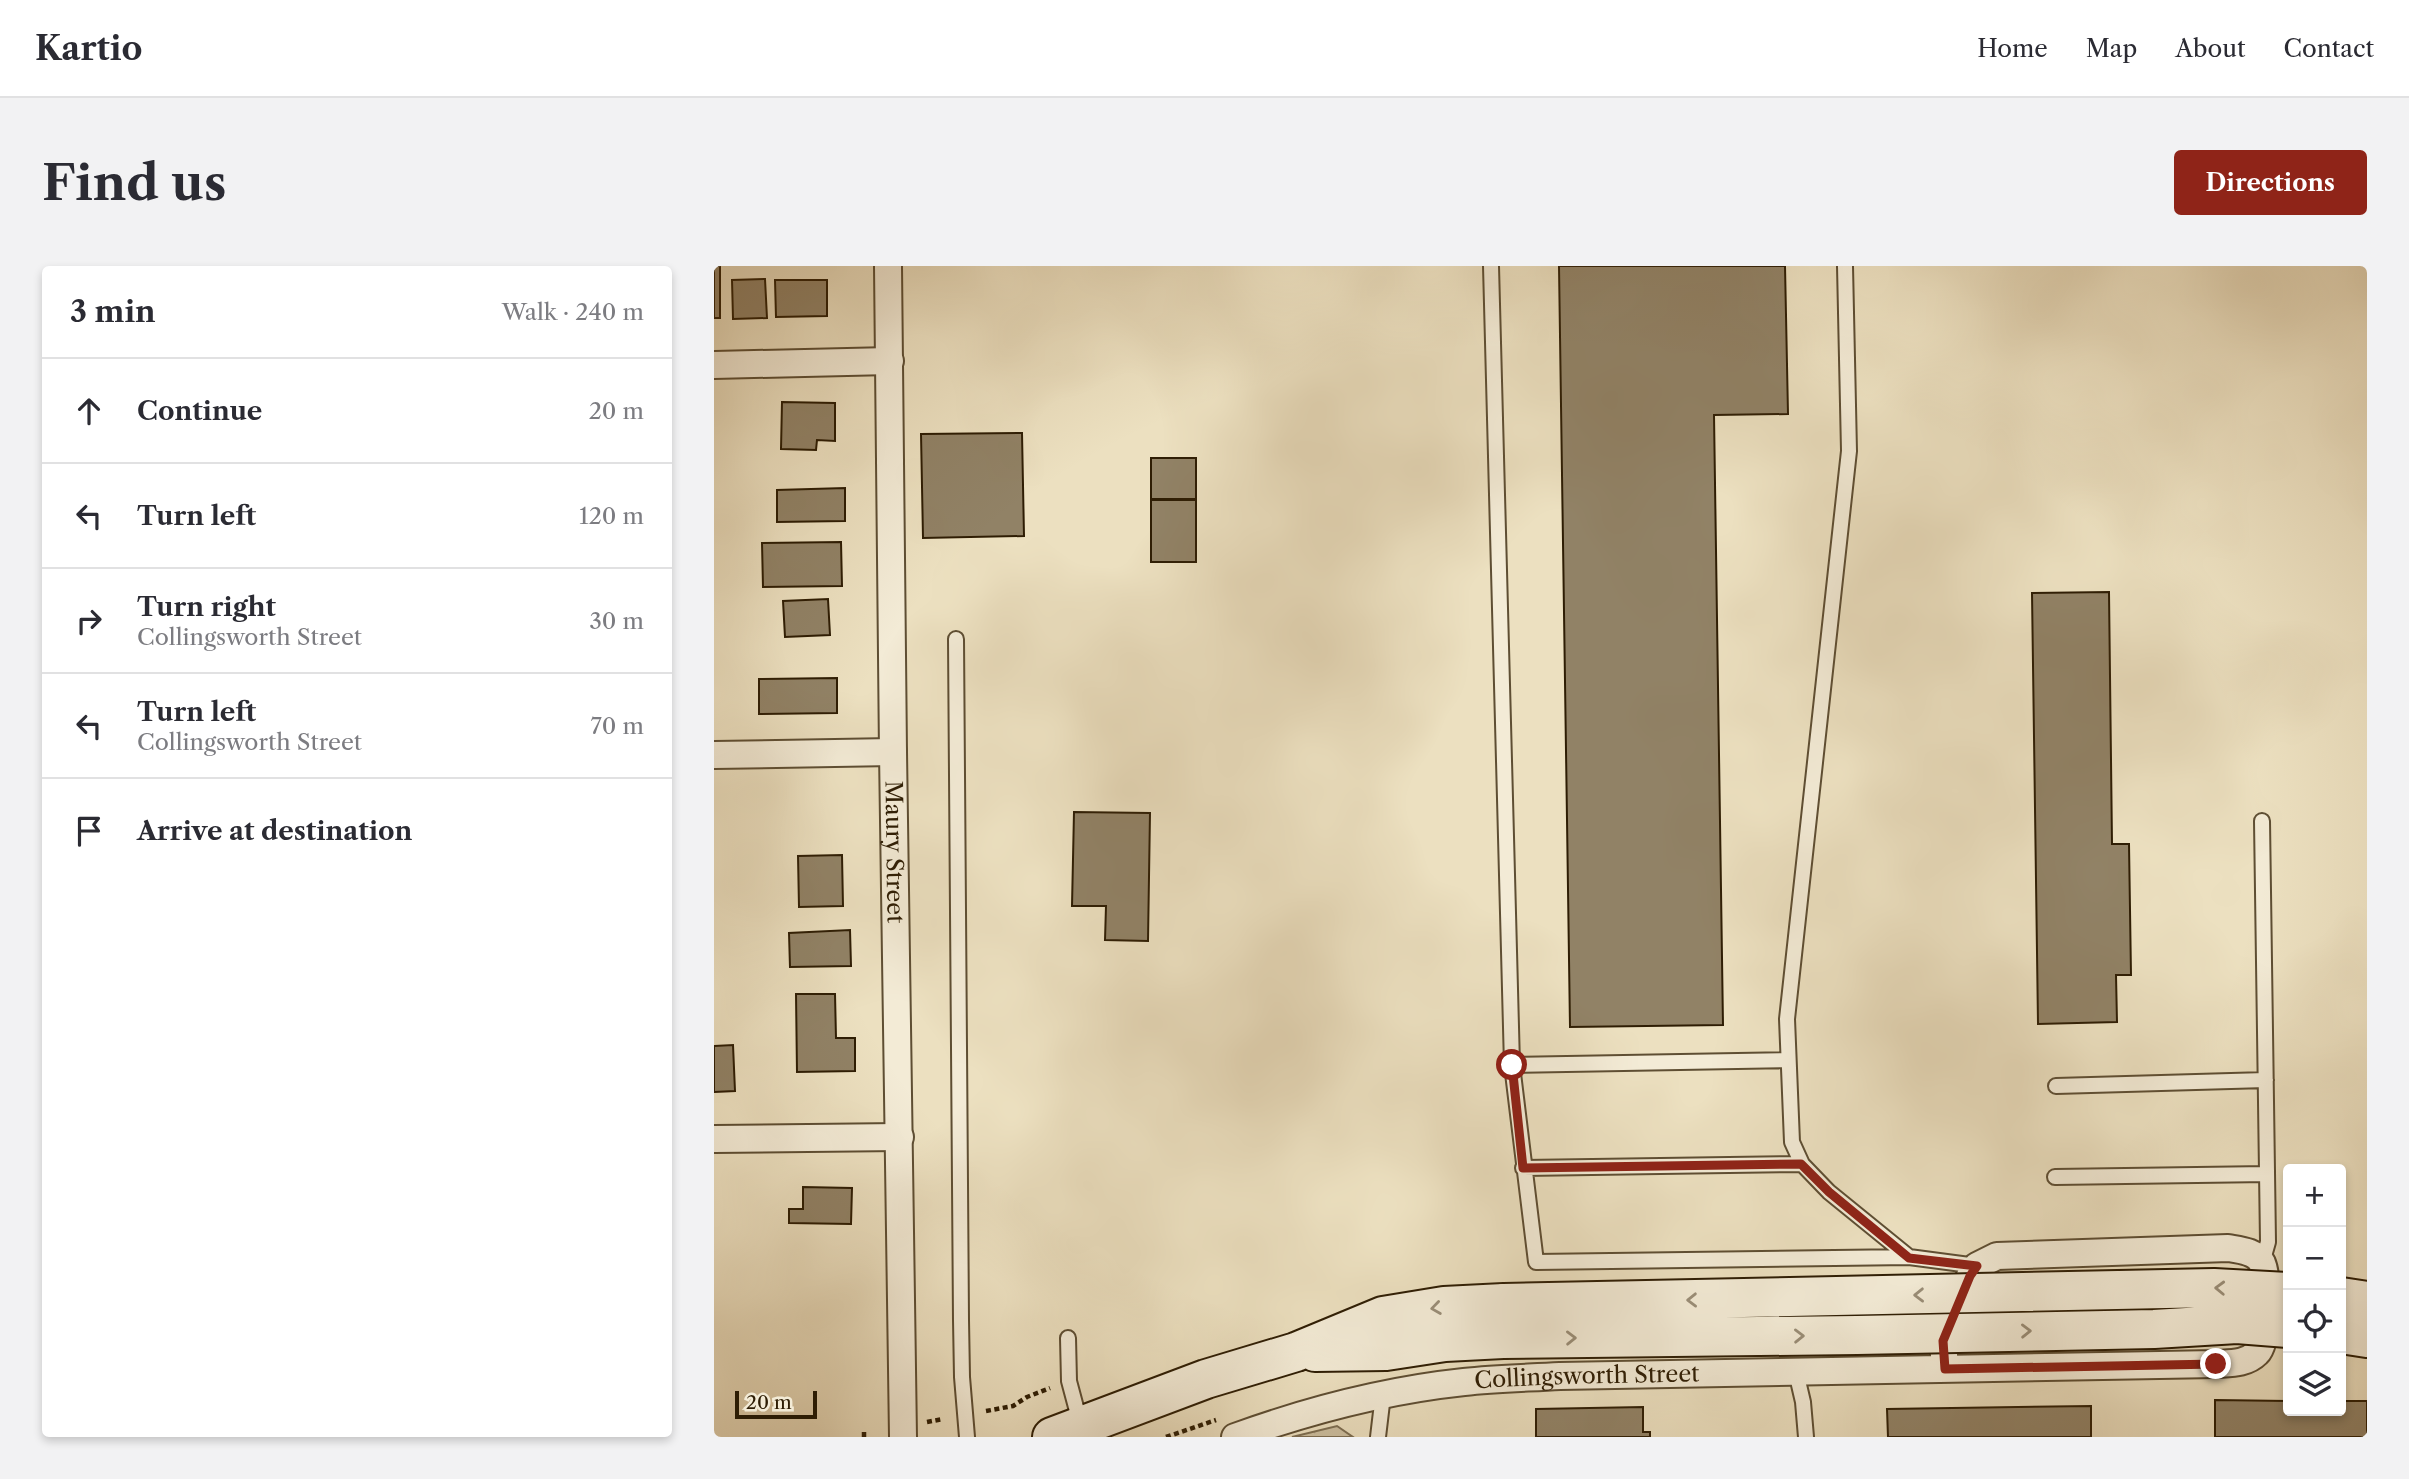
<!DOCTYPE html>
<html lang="en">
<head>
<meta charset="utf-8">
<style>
  :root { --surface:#fff; --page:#f2f2f3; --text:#2b2b33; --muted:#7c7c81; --line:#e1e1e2; --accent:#8f2418 }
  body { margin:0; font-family:"Libre Caslon Text",serif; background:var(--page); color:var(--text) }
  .controls { position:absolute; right:21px; bottom:21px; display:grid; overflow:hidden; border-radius:7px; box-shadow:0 4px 10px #0003 }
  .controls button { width:63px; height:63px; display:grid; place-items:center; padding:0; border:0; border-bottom:2px solid var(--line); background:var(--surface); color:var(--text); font:35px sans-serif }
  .scale { position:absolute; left:21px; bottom:18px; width:82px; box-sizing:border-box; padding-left:7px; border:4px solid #2e1d04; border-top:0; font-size:19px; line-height:24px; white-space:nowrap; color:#2e1d04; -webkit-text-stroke:5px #f3ebd6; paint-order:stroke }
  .stop { position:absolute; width:21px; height:21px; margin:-16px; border:5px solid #8f2418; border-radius:50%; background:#fff }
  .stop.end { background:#8f2418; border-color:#fff; box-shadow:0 2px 7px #0008 }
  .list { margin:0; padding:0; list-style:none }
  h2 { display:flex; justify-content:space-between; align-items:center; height:91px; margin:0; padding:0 28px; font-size:30px }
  h2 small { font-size:23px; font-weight:400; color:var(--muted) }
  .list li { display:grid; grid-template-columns:46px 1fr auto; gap:21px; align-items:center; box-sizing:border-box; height:105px; padding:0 28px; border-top:2px solid var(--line) }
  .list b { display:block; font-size:26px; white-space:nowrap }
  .list p { margin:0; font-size:23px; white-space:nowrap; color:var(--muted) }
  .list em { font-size:23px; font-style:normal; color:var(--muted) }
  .icon { flex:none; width:38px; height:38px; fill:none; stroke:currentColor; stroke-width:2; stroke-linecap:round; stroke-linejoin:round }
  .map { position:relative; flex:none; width:1653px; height:1171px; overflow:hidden; border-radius:7px }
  header { display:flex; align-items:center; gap:42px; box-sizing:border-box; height:98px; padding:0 35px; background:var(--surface); border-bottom:2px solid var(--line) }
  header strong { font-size:33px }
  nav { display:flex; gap:38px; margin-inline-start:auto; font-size:24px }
  .intro { display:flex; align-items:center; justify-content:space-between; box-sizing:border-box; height:168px; padding:0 42px }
  h1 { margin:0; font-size:49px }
  .button { padding:18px 32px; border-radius:7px; background:var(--accent); color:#fff; font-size:24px; font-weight:700 }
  main { display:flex; gap:42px; padding:0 42px }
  aside { flex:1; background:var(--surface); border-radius:7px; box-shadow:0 4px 10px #0003 }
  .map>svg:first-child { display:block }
  .grass { fill:url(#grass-tufts); stroke:#7d6e52; stroke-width:2 }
  .building { fill:#918266; stroke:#2e1d04; stroke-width:2 }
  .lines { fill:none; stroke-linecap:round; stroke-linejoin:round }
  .service-casing { stroke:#5e4e33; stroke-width:18 }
  .minor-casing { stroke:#5e4e33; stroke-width:30 }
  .secondary-casing { stroke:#2e1d04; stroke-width:42 }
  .path { stroke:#2e1d04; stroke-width:4.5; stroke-dasharray:5 3.5; stroke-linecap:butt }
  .service { stroke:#f3ebd6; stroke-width:14 }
  .minor { stroke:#f3ebd6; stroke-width:26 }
  .secondary { stroke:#f3ebd6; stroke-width:38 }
  .secondary-bridge-casing { stroke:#2e1d04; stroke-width:42; stroke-linecap:butt }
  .secondary-bridge { stroke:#f3ebd6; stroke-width:38 }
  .oneway { stroke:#9a8e78 }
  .route { stroke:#8f2418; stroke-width:9 }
  .labels { text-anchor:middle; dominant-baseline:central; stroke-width:5; stroke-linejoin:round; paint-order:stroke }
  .street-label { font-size:23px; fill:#2e1d04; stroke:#f3ebd6 }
</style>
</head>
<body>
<header>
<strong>Kartio</strong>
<nav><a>Home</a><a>Map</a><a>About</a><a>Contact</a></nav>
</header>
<div class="intro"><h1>Find us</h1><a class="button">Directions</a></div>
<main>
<aside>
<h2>3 min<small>Walk · 240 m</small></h2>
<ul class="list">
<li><svg class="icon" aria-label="ahead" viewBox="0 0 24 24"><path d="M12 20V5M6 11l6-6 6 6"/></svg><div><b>Continue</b></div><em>20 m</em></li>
<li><svg class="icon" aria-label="left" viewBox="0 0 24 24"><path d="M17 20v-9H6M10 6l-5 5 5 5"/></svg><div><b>Turn left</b></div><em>120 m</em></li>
<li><svg class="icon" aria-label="right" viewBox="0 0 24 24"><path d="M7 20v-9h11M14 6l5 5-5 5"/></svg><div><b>Turn right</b><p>Collingsworth Street</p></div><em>30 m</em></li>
<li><svg class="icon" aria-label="left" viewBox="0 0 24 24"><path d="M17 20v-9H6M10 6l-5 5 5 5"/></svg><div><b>Turn left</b><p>Collingsworth Street</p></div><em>70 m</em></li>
<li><svg class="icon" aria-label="arrive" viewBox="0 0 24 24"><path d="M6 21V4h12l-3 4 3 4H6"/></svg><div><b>Arrive at destination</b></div></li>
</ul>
</aside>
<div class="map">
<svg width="1653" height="1171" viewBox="0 0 1653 1171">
  <defs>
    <pattern id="grass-tufts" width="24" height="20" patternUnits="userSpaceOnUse" patternTransform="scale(1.75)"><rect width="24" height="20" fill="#ccbfa0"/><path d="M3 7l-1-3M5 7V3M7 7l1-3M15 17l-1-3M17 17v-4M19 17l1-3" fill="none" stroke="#b0a488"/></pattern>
  </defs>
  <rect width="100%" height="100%" fill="#ece0c0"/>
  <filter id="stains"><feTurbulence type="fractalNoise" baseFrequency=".00286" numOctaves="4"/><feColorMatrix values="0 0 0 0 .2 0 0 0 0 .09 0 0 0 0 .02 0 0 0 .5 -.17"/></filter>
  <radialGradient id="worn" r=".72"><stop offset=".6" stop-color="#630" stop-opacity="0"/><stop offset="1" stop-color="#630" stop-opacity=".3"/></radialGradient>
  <path class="grass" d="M623 1160 639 1171H578Z"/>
  <path class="building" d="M0 0H6V52H0Z
    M845 0H1071L1074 148 1000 149 1009 759 856 761Z
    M51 13 53 52 19 53 18 14Z
    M61 14H113V50L62 51Z
    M68 136 121 137V175L103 174 102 184 67 183Z
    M308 167 310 270 209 272 207 168Z
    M437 192H482V233H437Z
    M131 222V255L63 256V224Z
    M437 234H482V296H437Z
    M127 276 128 320 49 321 48 277Z
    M1395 326 1398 578H1415L1417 709H1402L1403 756 1324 758 1318 327Z
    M114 333 116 369 71 371 69 335Z
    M123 412V447L45 448V413Z
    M360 546 436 547 434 675 391 674 392 640H358Z
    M128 589 129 640 85 641 84 590Z
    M136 664 137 700 76 701 75 667Z
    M82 728H121L122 772H141V805L83 806Z
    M19 779 21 825 0 826V780Z
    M89 921 138 922 137 958 75 957V943H89Z
    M1501 1134 1574 1135V1145H1627V1135H1653V1171H1501Z
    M1377 1140V1171H1174L1173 1143Z
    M929 1141V1166H936V1171H822V1143Z"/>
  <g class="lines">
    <g class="service-casing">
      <path id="service" d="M777 0 798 799 822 996 1195 991 1263 1000
        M1131 0 1135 185 1073 753 1078 876 1088 898 1115 926 1195 991
        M242 373 247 1054 248 1111 253 1171
        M798 799 1074 794
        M1342 820 1552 814
        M809 902 1088 898
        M1341 911 1553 908
        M1548 997 1554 976 1548 555
        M354 1072 355 1115 367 1160
        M1082 1106 1089 1136 1092 1171
        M664 1171 669 1129"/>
    </g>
    <g class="minor-casing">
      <g id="minor">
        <path id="s1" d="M174 0 179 486 189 1171"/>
        <path d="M0 99 176 95"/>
        <path d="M0 489 179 486"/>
        <path d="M0 873 186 871"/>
        <path id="s2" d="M521 1171C593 1145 674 1124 750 1116 782 1112 814 1112 846 1110L1502 1098C1517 1097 1532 1098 1543 1087 1555 1076 1554 1011 1548 997 1542 985 1525 984 1514 982L1283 990 1263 1000 1256 1010 1229 1075 1231 1103"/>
      </g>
    </g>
    <g class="secondary-casing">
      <path id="secondary" d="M1627 1031 1653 1035
        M1627 1068 1653 1072
        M601 1086 672 1085 731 1076 789 1073
        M338 1171 492 1113 582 1086 669 1050 730 1040 790 1037"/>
    </g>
    <path class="path" d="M272 1145 299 1140 313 1131 336 1122
      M213 1156 229 1153
      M150 1171V1166
      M452 1171 502 1154"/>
    <use href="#service" class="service"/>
    <use href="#minor" class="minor"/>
    <use href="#secondary" class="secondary"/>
    <g class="secondary-bridge-casing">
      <path id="secondary-bridge" d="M790 1037 1500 1022 1574 1026
        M789 1073 1143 1069 1440 1063 1523 1058 1574 1062"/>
    </g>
    <use href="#secondary-bridge" class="secondary-bridge"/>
  </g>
  <defs><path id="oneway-chevron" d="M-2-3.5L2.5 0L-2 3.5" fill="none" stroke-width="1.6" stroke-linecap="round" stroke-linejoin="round" transform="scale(1.75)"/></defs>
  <g class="oneway">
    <use href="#oneway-chevron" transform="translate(1506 1022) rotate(-178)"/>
    <use href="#oneway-chevron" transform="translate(1205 1029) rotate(179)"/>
    <use href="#oneway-chevron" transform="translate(978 1034) rotate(179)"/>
    <use href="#oneway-chevron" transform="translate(722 1042) rotate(172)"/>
    <use href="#oneway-chevron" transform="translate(1312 1065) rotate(-1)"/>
    <use href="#oneway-chevron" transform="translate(1085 1070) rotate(-1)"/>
    <use href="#oneway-chevron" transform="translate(857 1072) rotate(-1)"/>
  </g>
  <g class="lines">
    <path class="route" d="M798 799 809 902 1087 898 1115 926 1195 992 1263 1000 1256 1010 1229 1075 1231 1103 1502 1098"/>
  </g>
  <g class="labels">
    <g class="street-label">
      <text stroke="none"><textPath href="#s1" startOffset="586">Maury Street</textPath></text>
      <text stroke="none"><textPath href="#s2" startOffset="359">Collingsworth Street</textPath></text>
    </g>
  </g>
  <rect width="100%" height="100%" filter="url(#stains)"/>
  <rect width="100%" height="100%" fill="url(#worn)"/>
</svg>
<div class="controls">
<button>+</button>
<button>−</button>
<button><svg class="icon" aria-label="locate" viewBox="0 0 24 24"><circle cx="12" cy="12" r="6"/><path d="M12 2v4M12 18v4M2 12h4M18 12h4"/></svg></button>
<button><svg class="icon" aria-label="layers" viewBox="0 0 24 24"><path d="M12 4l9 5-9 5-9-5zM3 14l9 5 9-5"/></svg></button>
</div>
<div class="scale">20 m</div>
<div class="stop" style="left:798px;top:799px"></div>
<div class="stop end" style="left:1502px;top:1098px"></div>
</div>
</main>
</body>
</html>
